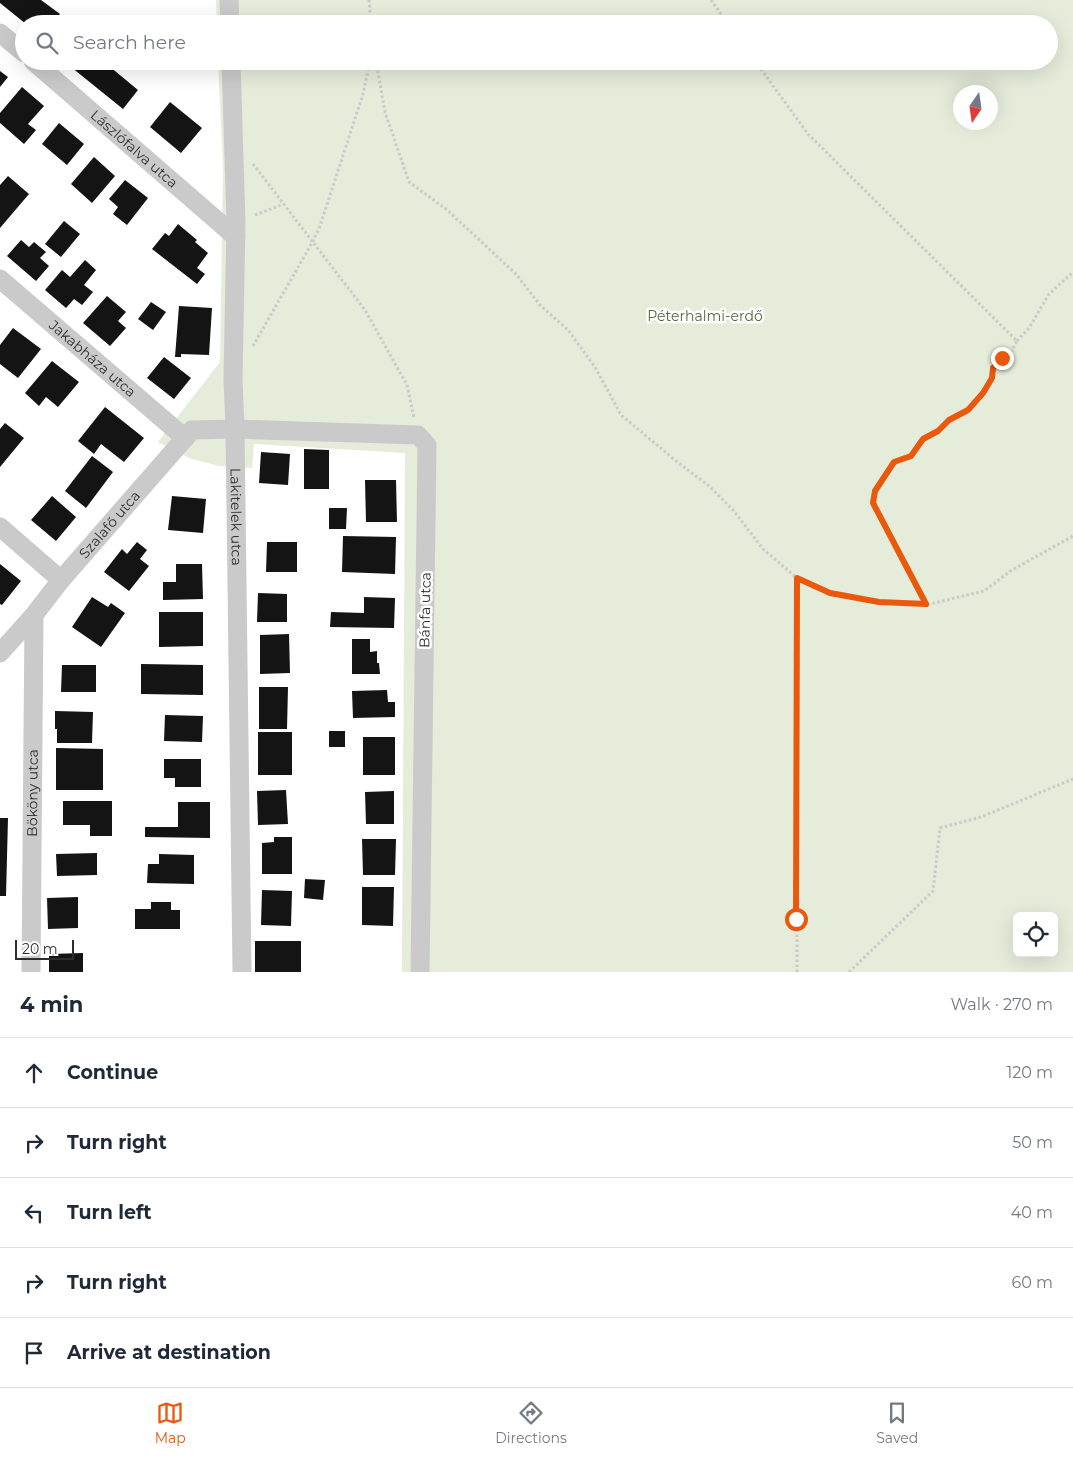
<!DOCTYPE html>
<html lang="en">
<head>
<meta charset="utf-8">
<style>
  :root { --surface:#fff; --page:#f6f6f7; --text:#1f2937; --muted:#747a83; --line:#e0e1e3; --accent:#ea580c }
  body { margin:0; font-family:Montserrat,sans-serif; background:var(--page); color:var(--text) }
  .controls { position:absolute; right:15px; bottom:15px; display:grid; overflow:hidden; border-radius:8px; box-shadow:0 5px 20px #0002 }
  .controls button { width:45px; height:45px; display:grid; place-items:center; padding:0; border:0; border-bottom:1px solid var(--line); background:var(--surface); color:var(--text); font:25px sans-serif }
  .compass { position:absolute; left:953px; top:85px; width:45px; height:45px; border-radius:50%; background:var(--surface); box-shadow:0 5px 20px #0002; rotate:193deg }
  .scale { position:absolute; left:15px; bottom:12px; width:59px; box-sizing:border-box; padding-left:5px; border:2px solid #2d2d2d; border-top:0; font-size:14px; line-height:18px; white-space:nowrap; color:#2d2d2d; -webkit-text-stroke:4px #fff; paint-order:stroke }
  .stop { position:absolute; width:15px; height:15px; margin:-11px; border:4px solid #ea580c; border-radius:50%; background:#fff }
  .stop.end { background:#ea580c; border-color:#fff; box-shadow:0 1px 5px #0008 }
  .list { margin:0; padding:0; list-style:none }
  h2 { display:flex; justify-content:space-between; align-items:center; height:65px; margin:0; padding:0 20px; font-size:21px }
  h2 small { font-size:16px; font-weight:400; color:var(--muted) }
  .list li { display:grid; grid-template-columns:32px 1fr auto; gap:15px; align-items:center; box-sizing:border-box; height:70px; padding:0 20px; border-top:1px solid var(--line) }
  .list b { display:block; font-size:19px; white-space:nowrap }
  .list em { font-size:16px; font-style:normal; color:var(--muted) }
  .icon { flex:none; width:28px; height:28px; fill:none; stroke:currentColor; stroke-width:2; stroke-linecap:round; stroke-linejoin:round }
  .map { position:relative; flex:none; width:1073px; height:972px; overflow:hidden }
  .search { position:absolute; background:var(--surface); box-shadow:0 5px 20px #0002; left:15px; right:15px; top:15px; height:55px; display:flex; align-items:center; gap:12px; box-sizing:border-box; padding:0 18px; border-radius:28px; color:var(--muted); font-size:19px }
  .sheet { height:415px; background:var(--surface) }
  nav { display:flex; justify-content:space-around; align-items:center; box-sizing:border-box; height:70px; border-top:1px solid var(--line); background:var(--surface); font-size:14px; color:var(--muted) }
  nav a { display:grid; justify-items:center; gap:2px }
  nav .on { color:var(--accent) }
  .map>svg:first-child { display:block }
  .green { fill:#e5ecda; fill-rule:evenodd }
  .building { fill:#141414 }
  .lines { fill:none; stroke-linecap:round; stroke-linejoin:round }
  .path { stroke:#cacaca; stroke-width:3; stroke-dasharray:2.5 2.5; stroke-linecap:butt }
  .minor { stroke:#cacaca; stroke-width:19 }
  .route { stroke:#ea580c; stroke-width:6 }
  .labels { text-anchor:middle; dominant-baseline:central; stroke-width:5; stroke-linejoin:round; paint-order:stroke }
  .street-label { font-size:14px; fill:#2d2d2d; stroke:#fff }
  .park-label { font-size:14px; fill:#556a39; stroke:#fff }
</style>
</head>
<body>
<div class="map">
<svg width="1073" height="972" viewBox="0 0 1073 972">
  <rect width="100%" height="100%" fill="#fff"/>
  <path class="green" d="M216 0H1073V972H402L405 453 254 444 252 468 219 466 189 458 158 442 220 362 223 167 218 61H1049V24H217ZM960 92H990V122H960ZM1017 916H1054V953H1017Z"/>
  <path class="building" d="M0 0H41L60 14 52 24H26L0 3Z
    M75 61H112L109 66 138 90 123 109 71 67Z
    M0 71 8 77 0 87Z
    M22 87 44 106 28 124 36 130 24 144 0 123V113Z
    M170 102 202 128 181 153 150 127Z
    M59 123 84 144 67 165 42 144Z
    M94 157 115 176 92 203 71 184Z
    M8 176 29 194 0 228V185Z
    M125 180 148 198 127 225 113 214 118 207 109 199Z
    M64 221 80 234 61 257 45 244Z
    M178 224 197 240 195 242 208 253 197 268 205 274 197 284 152 249 165 233 169 236Z
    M21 240 29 247 34 242 46 252 40 258 49 266 36 281 7 256Z
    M85 260 96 270 84 285 93 292 82 305 74 299 66 308 45 290 62 270 70 277Z
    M107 296 126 312 118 321 126 328 110 346 83 323Z
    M151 302 166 312 153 330 138 319Z
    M179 306 212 308 209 355 181 354V357H175Z
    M13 328 41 349 18 378 0 364V345Z
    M164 357 191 378 174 399 147 378Z
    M52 361 79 382 58 407 46 397 39 406 25 393Z
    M105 407 144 438 124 462 101 444 94 454 78 441Z
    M5 423 24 438 0 467V429Z
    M304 449 329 450V489H304Z
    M261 452 290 454 288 485 259 483Z
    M92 456 113 472 86 508 65 491Z
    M365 480H396L397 522H366Z
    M52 496 76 517 56 541 31 520Z
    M172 496 206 499 203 533 168 530Z
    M329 508H347L346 529H329Z
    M343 536 396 537 395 574 342 572Z
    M137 542 147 550 140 559 149 566 129 591 104 572 122 549 127 554Z
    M267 542H297V572H266Z
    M0 564 21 581 2 605 0 604Z
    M176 564H202L203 599 163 600V582H176Z
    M258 593 287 594V622H257Z
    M92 597 108 607 111 603 125 613 101 647 72 627Z
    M364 597 395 598 394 628 330 627 331 612 364 613Z
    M159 612H203V646L159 647Z
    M289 634 290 673 260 674V635Z
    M352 639H370V652L377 651V663H379L380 674H352Z
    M141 664 203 665V695L141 694Z
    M62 665H96V692H61Z
    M259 687H288L287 729H259Z
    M387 690 388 702H395V717L353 718 352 691Z
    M55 711 93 712 92 743H57V729H55Z
    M165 715 203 716 202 742 164 741Z
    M329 731H345V747H329Z
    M258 732H292V775H258Z
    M363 737H395V775H363Z
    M56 748 103 749V790H56Z
    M164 759H201V787H175V778H164Z
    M286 790 288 824 258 825 257 791Z
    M394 791V824H366L365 792Z
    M63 801H112V836H90V825H63Z
    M178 802H210V838L145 837V827H178Z
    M0 818H8L6 896H0Z
    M274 837H292V874H262V843L274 842Z
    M362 839H396L395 875H363Z
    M97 853V875L57 876 56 854Z
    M159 854 194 855V884L147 883 148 864H159Z
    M305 879 325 880 323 900 304 898Z
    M362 887H394L393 926 362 925Z
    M262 890 292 891 291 926 261 925Z
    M78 897V928L48 929 47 898Z
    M151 902H171V910H180V929H135V909H151Z
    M255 941H301V972H255Z
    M83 953V972H49V954Z"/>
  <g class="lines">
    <path class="path" d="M369 0 371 24
      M711 0 728 24
      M376 61 385 112 409 182 446 209 516 274 540 305 568 330 595 367 621 415 676 461 709 486 733 510 763 549 797 578 830 593 879 602 926 605 984 591 1012 570 1073 536
      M755 61 808 134 1017 341 1011 352 1002 358 993 368 991 378 983 393 969 410 949 420 938 431 923 439 911 455 894 462 875 491 873 503 926 604
      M253 164 365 310 407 385 414 418
      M255 215 284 204
      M1017 341 1029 328 1049 294 1073 272
      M253 346 313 241 320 226 363 94 370 61
      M797 972V578
      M849 972 933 891 940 828 981 817 1073 779"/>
    <g class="minor">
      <path d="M229 0 230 24"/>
      <path d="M0 33 24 53"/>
      <path id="s1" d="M33 61 236 237"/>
      <path id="s2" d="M231 61 236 222 233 379 235 429 242 972"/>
      <path id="s3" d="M0 279 185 438"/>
      <path d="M0 527 61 580"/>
      <path id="s4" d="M0 653 34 615 61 580 192 430 235 429 418 435 427 445 420 972"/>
      <path id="s5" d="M31 972 34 615"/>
    </g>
  </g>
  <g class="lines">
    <path class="route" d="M796 919 797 578 830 593 879 602 926 604 873 503 875 491 894 462 911 456 923 439 938 431 949 420 968 410 983 393 992 378 993 368 1002 358"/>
  </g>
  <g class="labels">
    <g class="street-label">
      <text stroke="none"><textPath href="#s1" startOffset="134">Lászlófalva utca</textPath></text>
      <text stroke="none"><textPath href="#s3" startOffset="122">Jakabháza utca</textPath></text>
      <text stroke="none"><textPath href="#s2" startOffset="456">Lakitelek utca</textPath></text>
      <text stroke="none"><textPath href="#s4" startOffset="169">Szalafő utca</textPath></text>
      <text transform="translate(425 610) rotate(-89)">Bánfa utca</text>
      <text stroke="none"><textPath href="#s5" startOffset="179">Bököny utca</textPath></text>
    </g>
    <g class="park-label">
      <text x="705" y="316">Péterhalmi-erdő</text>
    </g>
  </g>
</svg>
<div class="controls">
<button><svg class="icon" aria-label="locate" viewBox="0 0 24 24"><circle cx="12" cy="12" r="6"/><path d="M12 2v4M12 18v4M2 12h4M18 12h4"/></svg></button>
</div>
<svg class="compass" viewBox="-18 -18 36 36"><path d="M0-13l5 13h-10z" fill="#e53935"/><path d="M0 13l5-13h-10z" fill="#747a83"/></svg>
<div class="scale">20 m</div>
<div class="stop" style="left:796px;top:919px"></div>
<div class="stop end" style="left:1002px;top:358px"></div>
<div class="search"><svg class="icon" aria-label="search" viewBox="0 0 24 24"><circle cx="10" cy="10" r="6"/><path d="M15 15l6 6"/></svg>Search here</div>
</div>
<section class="sheet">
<h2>4 min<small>Walk · 270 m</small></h2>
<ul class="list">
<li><svg class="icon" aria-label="ahead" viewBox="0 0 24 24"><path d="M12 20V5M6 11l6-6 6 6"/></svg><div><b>Continue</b></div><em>120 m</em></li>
<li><svg class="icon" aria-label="right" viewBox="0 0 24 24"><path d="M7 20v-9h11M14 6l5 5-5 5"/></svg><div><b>Turn right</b></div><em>50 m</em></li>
<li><svg class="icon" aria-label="left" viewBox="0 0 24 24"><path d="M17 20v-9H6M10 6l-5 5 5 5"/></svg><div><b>Turn left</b></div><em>40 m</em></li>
<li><svg class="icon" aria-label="right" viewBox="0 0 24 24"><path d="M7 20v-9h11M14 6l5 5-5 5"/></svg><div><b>Turn right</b></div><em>60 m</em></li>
<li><svg class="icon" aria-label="arrive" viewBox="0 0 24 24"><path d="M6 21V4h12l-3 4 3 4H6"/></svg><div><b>Arrive at destination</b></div></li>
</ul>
</section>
<nav>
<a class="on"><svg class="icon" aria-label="map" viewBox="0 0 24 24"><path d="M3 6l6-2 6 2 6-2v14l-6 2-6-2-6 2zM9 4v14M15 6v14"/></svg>Map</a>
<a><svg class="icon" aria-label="directions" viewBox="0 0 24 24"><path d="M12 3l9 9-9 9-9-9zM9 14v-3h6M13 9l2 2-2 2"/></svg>Directions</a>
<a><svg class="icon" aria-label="saved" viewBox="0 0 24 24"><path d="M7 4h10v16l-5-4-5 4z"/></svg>Saved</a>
</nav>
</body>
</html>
